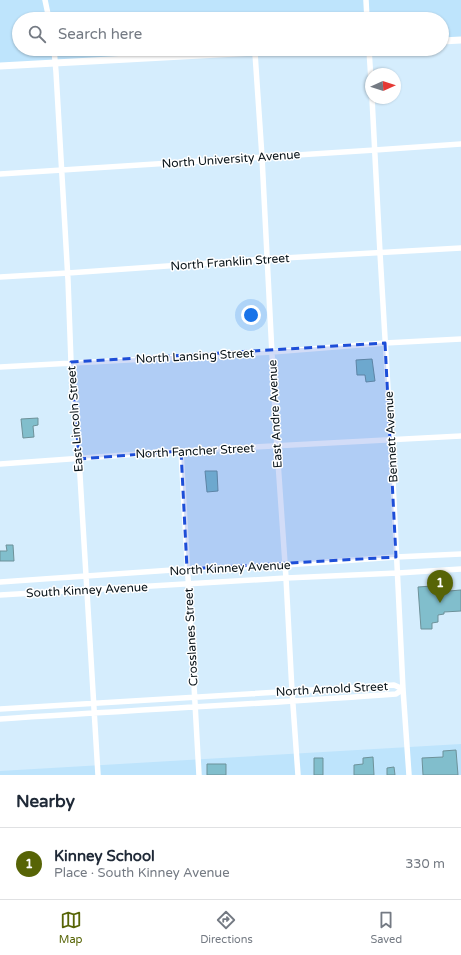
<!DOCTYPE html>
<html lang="en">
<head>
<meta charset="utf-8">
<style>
  :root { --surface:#fff; --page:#f2f2f3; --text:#1f2937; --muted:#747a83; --line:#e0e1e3; --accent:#576406 }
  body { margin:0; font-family:"Varela Round",sans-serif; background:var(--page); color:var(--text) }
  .compass { position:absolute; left:365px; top:68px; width:36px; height:36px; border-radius:50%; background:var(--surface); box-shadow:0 1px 3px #0004; rotate:87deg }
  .you { position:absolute; left:251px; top:315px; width:14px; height:14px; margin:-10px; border:3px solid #fff; border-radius:50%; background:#1a73e8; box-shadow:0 0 0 6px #1a73e833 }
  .badge { display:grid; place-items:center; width:26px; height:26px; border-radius:50%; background:var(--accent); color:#fff; font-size:13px; font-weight:700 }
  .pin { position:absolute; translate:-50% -33px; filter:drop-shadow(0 1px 2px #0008) }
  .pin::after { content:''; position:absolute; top:21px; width:14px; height:12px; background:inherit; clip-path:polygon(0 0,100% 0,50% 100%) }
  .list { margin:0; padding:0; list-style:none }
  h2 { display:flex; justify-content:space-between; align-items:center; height:52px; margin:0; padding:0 16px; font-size:17px }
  h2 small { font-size:13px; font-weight:400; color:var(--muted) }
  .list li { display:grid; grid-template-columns:26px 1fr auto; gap:12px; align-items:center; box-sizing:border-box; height:72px; padding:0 16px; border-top:1px solid var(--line) }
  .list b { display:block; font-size:15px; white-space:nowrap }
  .list p { margin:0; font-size:13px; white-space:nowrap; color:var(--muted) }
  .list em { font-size:13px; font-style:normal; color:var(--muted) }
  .icon { flex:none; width:22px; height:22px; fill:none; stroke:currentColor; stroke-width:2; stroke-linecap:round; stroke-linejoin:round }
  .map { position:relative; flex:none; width:461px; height:775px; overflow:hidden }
  .search { position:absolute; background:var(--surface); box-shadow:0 1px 3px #0004; left:12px; right:12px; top:12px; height:44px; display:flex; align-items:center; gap:10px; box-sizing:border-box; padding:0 14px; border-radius:22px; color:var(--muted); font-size:15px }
  .sheet { height:124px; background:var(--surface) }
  nav { display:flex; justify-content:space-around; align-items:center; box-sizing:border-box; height:56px; border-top:1px solid var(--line); background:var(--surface); font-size:11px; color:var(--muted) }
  nav a { display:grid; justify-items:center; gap:2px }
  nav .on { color:var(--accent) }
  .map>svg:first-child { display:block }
  .built { fill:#bee4fc }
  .building { fill:#81becc; stroke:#6d9199 }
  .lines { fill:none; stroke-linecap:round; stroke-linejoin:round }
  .minor { stroke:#fff; stroke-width:5.5 }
  .tertiary { stroke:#fff; stroke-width:7 }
  .marked { fill:#1d4ed8; fill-opacity:0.2; stroke:#1d4ed8; stroke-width:3; stroke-dasharray:8 5; stroke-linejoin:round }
  .labels { text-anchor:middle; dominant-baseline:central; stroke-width:3; stroke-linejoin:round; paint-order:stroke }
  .street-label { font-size:12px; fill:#081319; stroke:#fff }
</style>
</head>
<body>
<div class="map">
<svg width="461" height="775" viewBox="0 0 461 775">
  <rect width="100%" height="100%" fill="#d5edfd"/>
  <path class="built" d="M0 0H461V40L442 41V19H19V49H304L0 67Z
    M461 744V775H0V771Z"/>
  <path class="building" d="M372 359 375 381 366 382 365 375H357L356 360Z
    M38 418V425L33 426 34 437 23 438 21 419Z
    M205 471H217L218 491 207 492Z
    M6 545H13L14 561H0V551H7Z
    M432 586V593L449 592V591L461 590V611L444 612V614L438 615V622L432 623V629H421L418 587Z
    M456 750 458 775H423L422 758 443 757V751Z
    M373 757 374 775H354V765L363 764V758Z
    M314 758H323V775H314Z
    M207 764H226V775H207Z
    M394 767 395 775H387V768Z"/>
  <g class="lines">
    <path class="minor" d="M45 0 49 19
      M366 0 367 19
      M54 49 56 72 68 280 71 362 79 459 98 775
      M369 49 371 81
      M255 53 262 157 276 433 286 578 292 691 298 775
      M372 98 380 253 391 440 403 689 409 775
      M0 174 375 150 461 144
      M0 277 68 273 266 259 461 248
      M0 367 272 352 385 343 461 339
      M181 451 199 775
      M0 464 181 451 461 436
      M0 582 187 569 285 565 396 557 461 554
      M0 595 286 578 398 573 461 569
      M0 709 394 685 403 689 396 694C264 704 132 710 0 719"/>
    <path class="tertiary" d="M442 41 461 40
      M0 66 313 49"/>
  </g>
  <path class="marked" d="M385 343 396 557 187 569 181 451 79 459 71 362Z"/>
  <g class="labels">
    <g class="street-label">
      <text transform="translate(231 159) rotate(-4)">North University Avenue</text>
      <text transform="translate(230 262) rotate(-4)">North Franklin Street</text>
      <text transform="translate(195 356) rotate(-3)">North Lansing Street</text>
      <text transform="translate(275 414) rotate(-93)">East Andre Avenue</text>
      <text transform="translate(75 419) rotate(-94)">East Lincoln Street</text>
      <text transform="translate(391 437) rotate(-93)">Bennett Avenue</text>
      <text transform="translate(195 451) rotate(-3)">North Fancher Street</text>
      <text transform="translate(230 568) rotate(-3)">North Kinney Avenue</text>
      <text transform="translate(87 590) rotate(-3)">South Kinney Avenue</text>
      <text transform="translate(191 637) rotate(-93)">Crosslanes Street</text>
      <text transform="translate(332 689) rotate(-3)">North Arnold Street</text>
    </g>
  </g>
</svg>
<svg class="compass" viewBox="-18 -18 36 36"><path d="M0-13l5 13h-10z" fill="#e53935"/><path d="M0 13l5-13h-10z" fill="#747a83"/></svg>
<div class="you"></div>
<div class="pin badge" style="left:440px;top:603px">1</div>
<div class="search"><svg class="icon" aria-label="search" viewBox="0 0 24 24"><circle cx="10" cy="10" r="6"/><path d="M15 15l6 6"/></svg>Search here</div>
</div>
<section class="sheet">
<h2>Nearby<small></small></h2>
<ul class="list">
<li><span class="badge">1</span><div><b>Kinney School</b><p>Place · South Kinney Avenue</p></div><em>330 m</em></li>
</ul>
</section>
<nav>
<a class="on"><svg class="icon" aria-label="map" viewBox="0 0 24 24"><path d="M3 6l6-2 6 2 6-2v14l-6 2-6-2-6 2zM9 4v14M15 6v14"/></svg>Map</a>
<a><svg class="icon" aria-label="directions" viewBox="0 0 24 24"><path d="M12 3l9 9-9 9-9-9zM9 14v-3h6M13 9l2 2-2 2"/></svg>Directions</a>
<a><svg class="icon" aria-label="saved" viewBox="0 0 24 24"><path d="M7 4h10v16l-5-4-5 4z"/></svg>Saved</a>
</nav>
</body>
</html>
